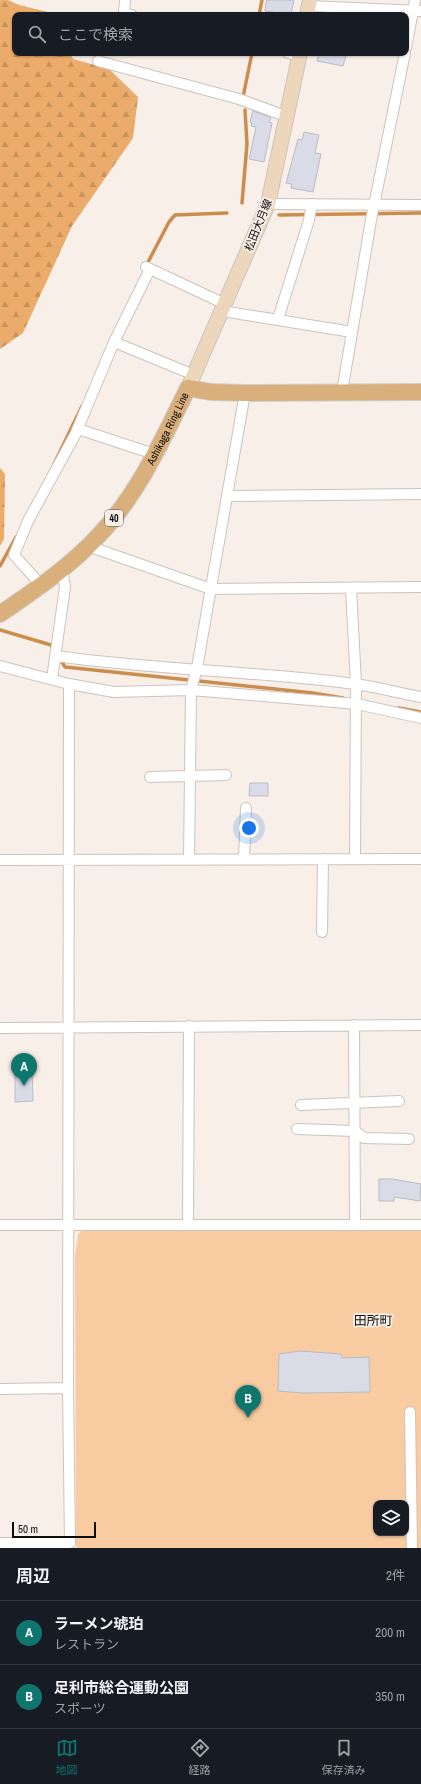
<!DOCTYPE html>
<html lang="ja">
<head>
<meta charset="utf-8">
<style>
  :root { --surface:#171b24; --page:#20242c; --text:#f1f3f6; --muted:#9ea1a6; --line:#363941; --accent:#0f766e }
  body { margin:0; font-family:"Archivo Narrow","Noto Sans JP",sans-serif; background:var(--page); color:var(--text) }
  .controls { position:absolute; right:12px; bottom:12px; display:grid; overflow:hidden; border-radius:8px; box-shadow:0 1px 3px #0004 }
  .controls button { width:36px; height:36px; display:grid; place-items:center; padding:0; border:0; border-bottom:1px solid var(--line); background:var(--surface); color:var(--text); font:20px sans-serif }
  .scale { position:absolute; left:12px; bottom:10px; width:84px; box-sizing:border-box; padding-left:4px; border:2px solid #0f0d0a; border-top:0; font-size:11px; line-height:14px; white-space:nowrap; color:#0f0d0a; -webkit-text-stroke:3px #f8f0e8; paint-order:stroke }
  .you { position:absolute; left:249px; top:828px; width:14px; height:14px; margin:-10px; border:3px solid #fff; border-radius:50%; background:#1a73e8; box-shadow:0 0 0 6px #1a73e833 }
  .badge { display:grid; place-items:center; width:26px; height:26px; border-radius:50%; background:var(--accent); color:#fff; font-size:13px; font-weight:700 }
  .pin { position:absolute; translate:-50% -33px; filter:drop-shadow(0 1px 2px #0008) }
  .pin::after { content:''; position:absolute; top:21px; width:14px; height:12px; background:inherit; clip-path:polygon(0 0,100% 0,50% 100%) }
  .list { margin:0; padding:0; list-style:none }
  h2 { display:flex; justify-content:space-between; align-items:center; height:52px; margin:0; padding:0 16px; font-size:17px }
  h2 small { font-size:13px; font-weight:400; color:var(--muted) }
  .list li { display:grid; grid-template-columns:26px 1fr auto; gap:12px; align-items:center; box-sizing:border-box; height:64px; padding:0 16px; border-top:1px solid var(--line) }
  .list b { display:block; font-size:15px; white-space:nowrap }
  .list p { margin:0; font-size:13px; white-space:nowrap; color:var(--muted) }
  .list em { font-size:13px; font-style:normal; color:var(--muted) }
  .icon { flex:none; width:22px; height:22px; fill:none; stroke:currentColor; stroke-width:2; stroke-linecap:round; stroke-linejoin:round }
  .map { position:relative; flex:none; width:421px; height:1548px; overflow:hidden }
  .search { position:absolute; background:var(--surface); box-shadow:0 1px 3px #0004; left:12px; right:12px; top:12px; height:44px; display:flex; align-items:center; gap:10px; box-sizing:border-box; padding:0 14px; border-radius:8px; color:var(--muted); font-size:15px }
  .sheet { height:180px; background:var(--surface) }
  nav { display:flex; justify-content:space-around; align-items:center; box-sizing:border-box; height:56px; border-top:1px solid var(--line); background:var(--surface); font-size:11px; color:var(--muted) }
  nav a { display:grid; justify-items:center; gap:2px }
  nav .on { color:var(--accent) }
  .map>svg:first-child { display:block }
  .green { fill:#f8cba1; fill-rule:evenodd }
  .forest { fill:url(#forest-firs) }
  .lines { fill:none; stroke-linecap:round; stroke-linejoin:round }
  .stream { stroke:#cb8d4d; stroke-width:3.5 }
  .building { fill:#d9dce6; stroke:#b9bcc5 }
  .street-casing { stroke:#ccc4bc; stroke-width:12 }
  .secondary-casing { stroke:#ccc4bc; stroke-width:16 }
  .primary-casing { stroke:#cfcfce; stroke-width:18 }
  .street { stroke:#fff; stroke-width:10 }
  .secondary { stroke:#ecd7bd; stroke-width:14 }
  .primary { stroke:#d9af7b; stroke-width:16 }
  .labels { text-anchor:middle; dominant-baseline:central; stroke-width:3.5; stroke-linejoin:round; paint-order:stroke }
  .shield { fill:#f8f0e8; stroke:#55514d; stroke-width:1 }
  .shield-label { font-size:10px; font-weight:bold; fill:#0f0d0a }
  .street-label { font-size:11px; fill:#0f0d0a; stroke:#f8f0e8 }
  .quarter-label { font-size:13px; fill:#0f0d0a; stroke:#f8f0e8 }
</style>
</head>
<body>
<div class="map">
<svg width="421" height="1548" viewBox="0 0 421 1548">
  <defs>
    <pattern id="forest-firs" width="22" height="20" patternUnits="userSpaceOnUse"><rect width="22" height="20" fill="#ebac6b"/><path d="M5 1l3.5 6h-7zM16 11l3.5 6h-7z" fill="#c8935b"/></pattern>
  </defs>
  <rect width="100%" height="100%" fill="#f8f0e8"/>
  <path class="green" d="M421 1230V1548H76L75 1257 78 1235 81 1231ZM376 1503H406V1533H376Z"/>
  <path class="forest" d="M0 0H8L19 5 48 12 50 15H15V53H70L73 59 109 69 138 97 133 138 72 226 23 333 0 349Z
    M0 468 5 474 4 539 0 546Z"/>
  <g class="lines">
    <path class="stream" d="M259 15 262 0
      M243 97 252 53
      M242 203 247 144 245 110
      M279 215 421 213
      M146 266 169 222 175 215 227 213
      M54 464 82 406
      M0 566 16 537
      M0 630 51 645 54 650
      M60 659 65 667 313 693 343 698
      M399 708 421 712"/>
  </g>
  <path class="building" d="M269 0H294L291 15 265 11 266 1Z
    M319 53 346 55 343 66 317 61Z
    M253 111 271 118 269 122 272 123 264 162 249 159 256 127 251 126 252 123 250 122Z
    M304 132 319 135 315 153 321 154 313 192 291 188 292 184 286 183 298 139 302 140Z
    M250 783H268V796H249Z
    M32 1070 33 1101 15 1102V1071Z
    M379 1179H393L421 1184 420 1201 394 1197V1201H379Z
    M300 1351 341 1354 342 1358 369 1357 370 1392 305 1393 278 1391 279 1354Z"/>
  <g class="lines">
    <g class="street-casing">
      <path id="street" d="M125 0 124 13 132 15
        M309 6 421 11
        M406 48 415 0
        M288 53 299 56
        M98 61 239 99 288 117
        M268 204 421 205
        M146 267 225 304
        M222 311 352 332
        M278 319 309 220 312 204
        M114 342 150 269
        M342 392 371 220 405 53
        M78 429 154 454
        M227 496 421 494
        M88 546 211 589 421 587
        M41 585 14 555 28 521 75 435 114 342 194 375
        M351 588 356 684 355 859
        M56 656C155 670 256 671 355 684 377 687 399 693 421 697
        M0 666 69 684 114 692 191 690 357 704 421 718
        M52 679 65 587 62 569
        M150 777 226 775
        M244 859 246 808
        M0 860 421 859
        M189 860 191 690 197 668 245 393
        M322 932 323 859
        M354 1025 355 1225
        M0 1028 421 1025
        M301 1105 399 1101
        M297 1129 355 1131 364 1138 409 1139
        M0 1225H421
        M188 1225 189 1026
        M0 1389 68 1388
        M410 1412 412 1548
        M0 1543H70L68 1388 69 684"/>
    </g>
    <g class="secondary-casing">
      <path id="secondary" d="M307 15 310 0
        M188 388 268 204 300 53"/>
    </g>
    <g class="primary-casing">
      <g id="primary">
        <path id="s1" d="M0 614C35 590 71 566 100 534 139 493 163 438 188 388L211 392 245 393 421 392"/>
      </g>
    </g>
    <use href="#street" class="street"/>
    <use href="#secondary" class="secondary"/>
    <use href="#primary" class="primary"/>
  </g>
  <g class="labels">
    <rect class="shield" x="105" y="510" width="18" height="16" rx="3"/>
    <g class="shield-label">
      <text x="114" y="518">40</text>
    </g>
    <g class="street-label">
      <text transform="translate(258 225) rotate(-68)">松田大月線</text>
      <text stroke="none"><textPath href="#s1" startOffset="254">Ashikaga Ring Line</textPath></text>
    </g>
    <g class="quarter-label">
      <text x="373" y="1320">田所町</text>
    </g>
  </g>
</svg>
<div class="controls">
<button><svg class="icon" aria-label="layers" viewBox="0 0 24 24"><path d="M12 4l9 5-9 5-9-5zM3 14l9 5 9-5"/></svg></button>
</div>
<div class="scale">50 m</div>
<div class="you"></div>
<div class="pin badge" style="left:24px;top:1086px">A</div>
<div class="pin badge" style="left:248px;top:1418px">B</div>
<div class="search"><svg class="icon" aria-label="search" viewBox="0 0 24 24"><circle cx="10" cy="10" r="6"/><path d="M15 15l6 6"/></svg>ここで検索</div>
</div>
<section class="sheet">
<h2>周辺<small>2件</small></h2>
<ul class="list">
<li><span class="badge">A</span><div><b>ラーメン琥珀</b><p>レストラン</p></div><em>200 m</em></li>
<li><span class="badge">B</span><div><b>足利市総合運動公園</b><p>スポーツ</p></div><em>350 m</em></li>
</ul>
</section>
<nav>
<a class="on"><svg class="icon" aria-label="map" viewBox="0 0 24 24"><path d="M3 6l6-2 6 2 6-2v14l-6 2-6-2-6 2zM9 4v14M15 6v14"/></svg>地図</a>
<a><svg class="icon" aria-label="directions" viewBox="0 0 24 24"><path d="M12 3l9 9-9 9-9-9zM9 14v-3h6M13 9l2 2-2 2"/></svg>経路</a>
<a><svg class="icon" aria-label="saved" viewBox="0 0 24 24"><path d="M7 4h10v16l-5-4-5 4z"/></svg>保存済み</a>
</nav>
</body>
</html>
